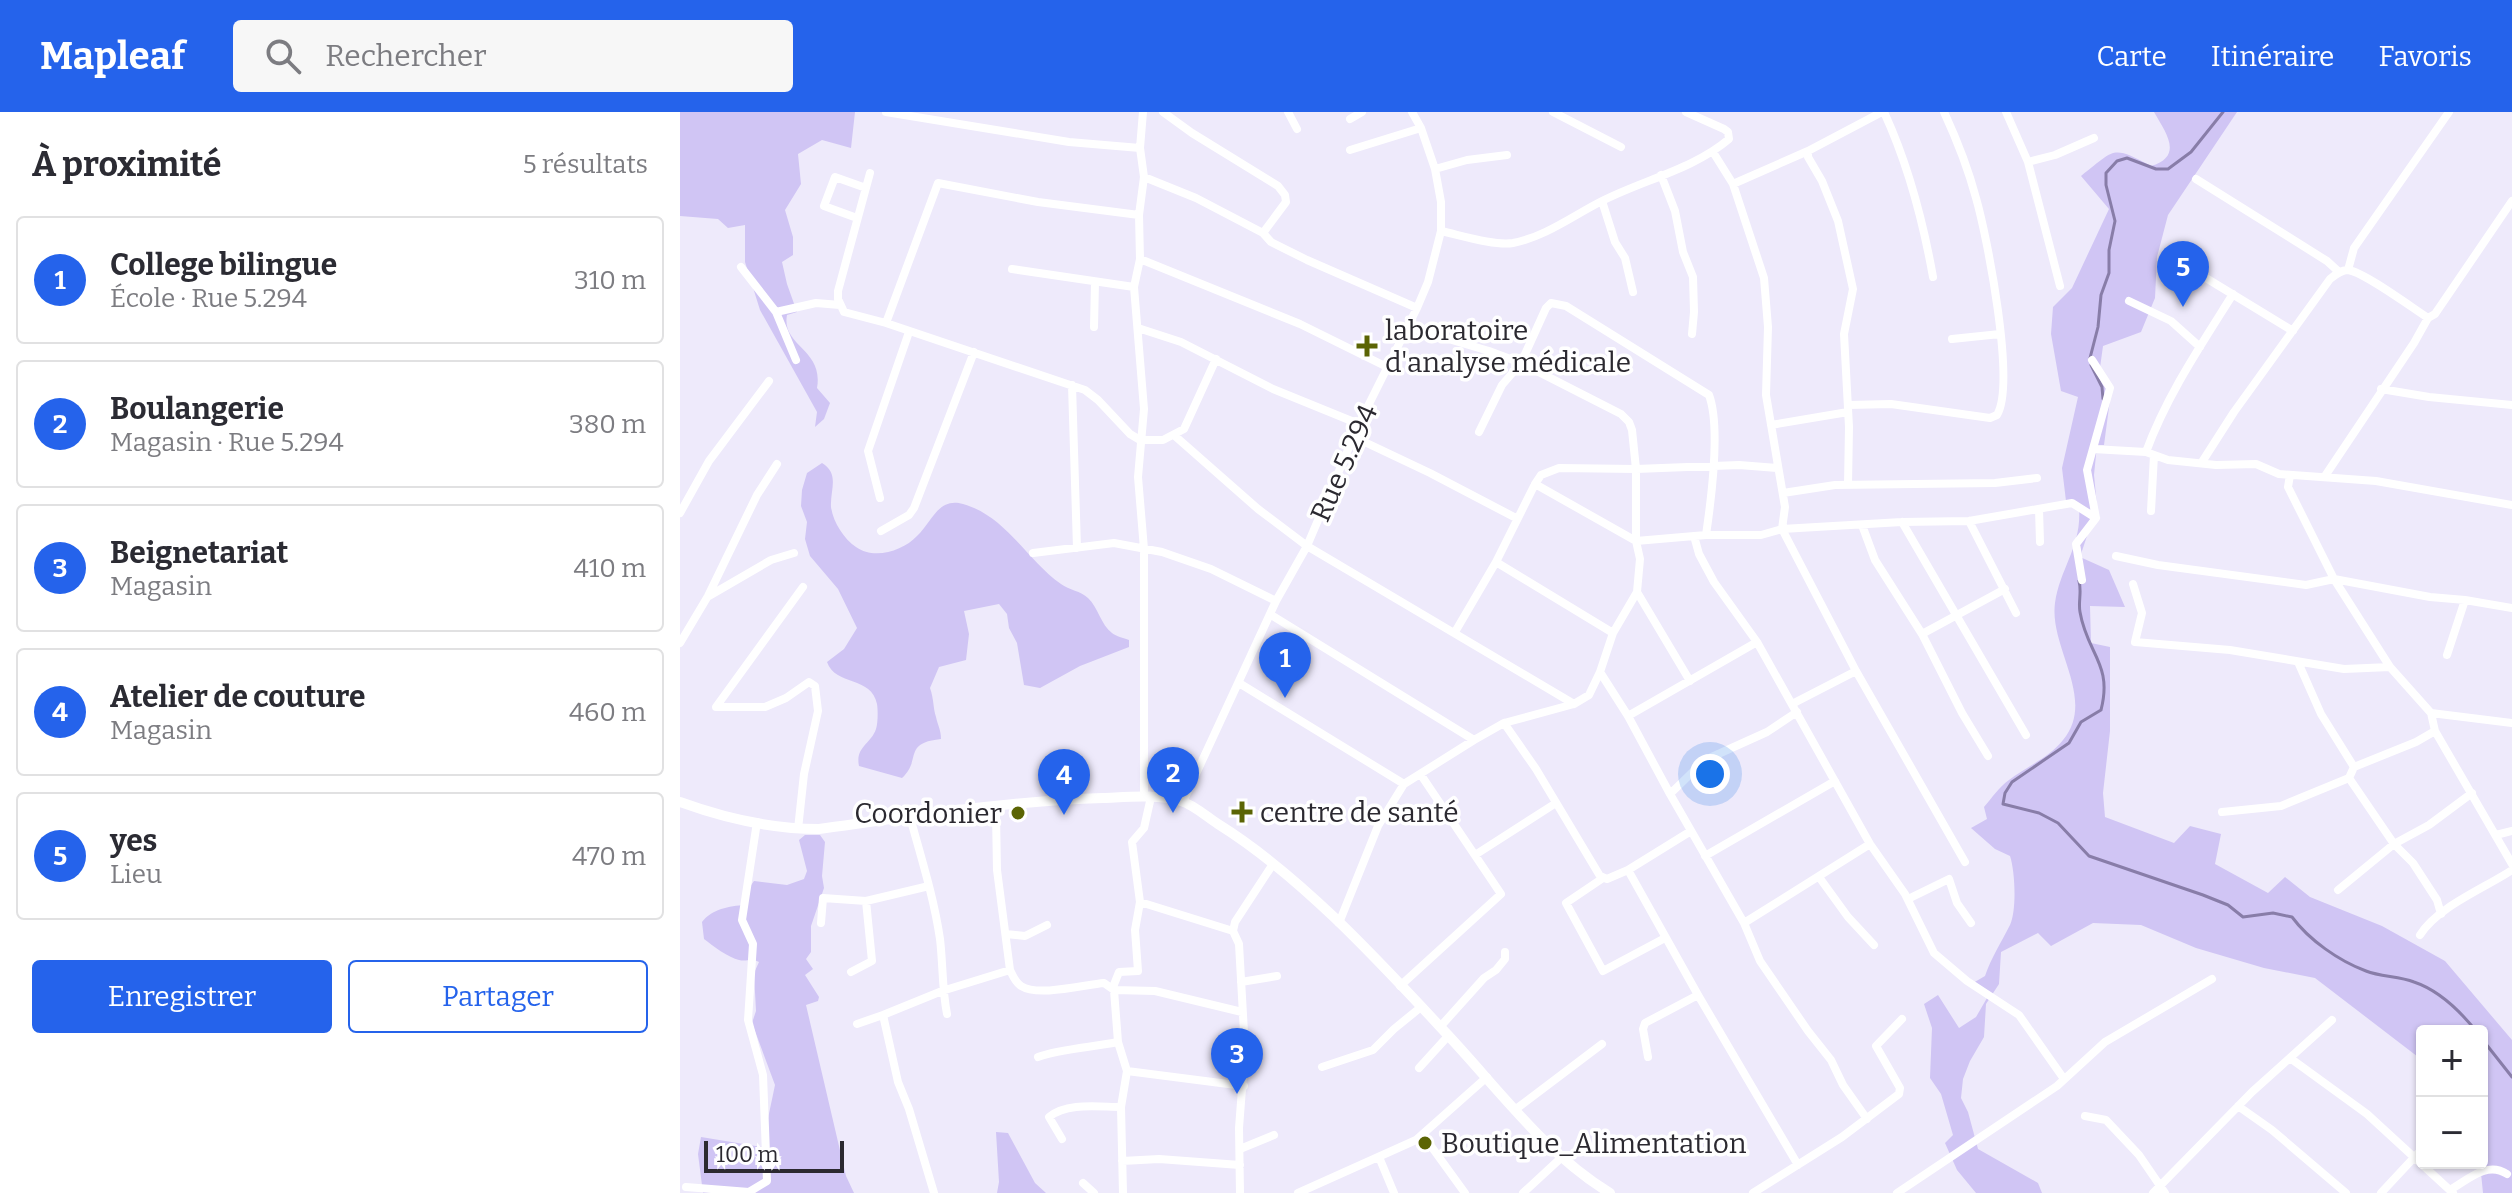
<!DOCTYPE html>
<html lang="fr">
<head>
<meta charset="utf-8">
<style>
  :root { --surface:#fff; --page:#f7f7f7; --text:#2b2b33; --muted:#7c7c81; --line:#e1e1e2; --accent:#2563eb }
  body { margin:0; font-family:Bitter,serif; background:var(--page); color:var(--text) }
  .controls { position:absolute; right:24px; bottom:24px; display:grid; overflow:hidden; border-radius:8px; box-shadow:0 2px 6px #0004 }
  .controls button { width:72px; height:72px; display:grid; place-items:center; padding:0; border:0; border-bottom:2px solid var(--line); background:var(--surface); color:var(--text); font:40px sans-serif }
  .scale { position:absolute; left:24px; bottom:20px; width:140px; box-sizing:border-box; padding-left:8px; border:4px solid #2b2930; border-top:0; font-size:22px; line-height:28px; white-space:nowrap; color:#2b2930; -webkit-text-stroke:6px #fff; paint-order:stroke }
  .you { position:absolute; left:1030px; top:662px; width:28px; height:28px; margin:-20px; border:6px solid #fff; border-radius:50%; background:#1a73e8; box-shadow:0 0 0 12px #1a73e833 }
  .badge { display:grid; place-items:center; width:52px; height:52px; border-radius:50%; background:var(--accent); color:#fff; font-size:26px; font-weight:700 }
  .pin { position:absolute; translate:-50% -66px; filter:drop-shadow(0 2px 4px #0008) }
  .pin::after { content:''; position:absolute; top:42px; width:28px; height:24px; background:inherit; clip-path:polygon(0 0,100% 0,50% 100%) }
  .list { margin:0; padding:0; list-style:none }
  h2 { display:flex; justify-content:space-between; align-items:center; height:104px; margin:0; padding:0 32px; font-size:34px }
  h2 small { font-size:26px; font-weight:400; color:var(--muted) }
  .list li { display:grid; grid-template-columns:52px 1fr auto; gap:24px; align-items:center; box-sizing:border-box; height:128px; margin:0 16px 16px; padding:0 16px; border:2px solid var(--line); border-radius:8px }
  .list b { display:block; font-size:30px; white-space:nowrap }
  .list p { margin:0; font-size:26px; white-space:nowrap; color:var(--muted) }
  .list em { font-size:26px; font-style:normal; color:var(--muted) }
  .actions { display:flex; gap:16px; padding:24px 32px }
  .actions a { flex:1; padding:18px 0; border:2px solid var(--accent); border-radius:8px; text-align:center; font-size:28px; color:var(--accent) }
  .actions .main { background:var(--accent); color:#fff }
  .icon { flex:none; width:44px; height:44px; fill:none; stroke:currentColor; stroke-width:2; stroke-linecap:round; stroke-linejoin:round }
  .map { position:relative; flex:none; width:1832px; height:1081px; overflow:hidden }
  header { display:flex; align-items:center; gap:48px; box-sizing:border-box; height:112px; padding:0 40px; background:var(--accent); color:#fff }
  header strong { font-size:38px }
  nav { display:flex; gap:44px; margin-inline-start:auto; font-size:28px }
  .search { width:560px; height:72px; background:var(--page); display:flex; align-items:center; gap:20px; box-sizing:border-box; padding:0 28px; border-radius:8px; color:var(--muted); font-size:30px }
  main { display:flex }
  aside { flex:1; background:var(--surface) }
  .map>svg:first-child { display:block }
  .green { fill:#d0c5f4 }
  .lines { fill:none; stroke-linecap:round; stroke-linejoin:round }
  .stream { stroke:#887da8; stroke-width:3 }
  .minor { stroke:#fff; stroke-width:8 }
  .tertiary { stroke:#fff; stroke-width:10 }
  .poi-dot { fill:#5b6404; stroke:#fff; stroke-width:3 }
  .labels { text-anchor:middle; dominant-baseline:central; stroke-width:7; stroke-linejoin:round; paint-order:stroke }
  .poi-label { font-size:28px; fill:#2b2930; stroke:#fff; text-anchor:start }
  .street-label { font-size:28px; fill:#2b2930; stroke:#fff }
</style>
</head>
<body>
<header>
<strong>Mapleaf</strong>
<div class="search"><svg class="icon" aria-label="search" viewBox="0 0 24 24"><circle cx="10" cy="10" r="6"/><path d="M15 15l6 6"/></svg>Rechercher</div>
<nav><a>Carte</a><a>Itinéraire</a><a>Favoris</a></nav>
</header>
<main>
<aside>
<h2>À proximité<small>5 résultats</small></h2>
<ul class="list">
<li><span class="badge">1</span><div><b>College bilingue</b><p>École · Rue 5.294</p></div><em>310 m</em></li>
<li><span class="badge">2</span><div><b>Boulangerie</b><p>Magasin · Rue 5.294</p></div><em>380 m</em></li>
<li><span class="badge">3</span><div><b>Beignetariat</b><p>Magasin</p></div><em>410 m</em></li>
<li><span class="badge">4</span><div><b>Atelier de couture</b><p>Magasin</p></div><em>460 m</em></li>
<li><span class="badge">5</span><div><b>yes</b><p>Lieu</p></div><em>470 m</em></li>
</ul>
<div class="actions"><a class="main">Enregistrer</a><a>Partager</a></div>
</aside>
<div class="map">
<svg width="1832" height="1081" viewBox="0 0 1832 1081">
  <rect width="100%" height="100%" fill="#eeeafb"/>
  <path class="green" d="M0 0H175L171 36 142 28 118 42 121 72 105 98 113 125V143L102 150 107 172 117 200 107 203C101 234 144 237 137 276L150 291 144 307 135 315 137 300 80 198 65 150V113L48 116 38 107 0 104Z
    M1474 0H1557L1488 103 1477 145 1475 186 1461 220 1423 234 1419 263 1431 280 1424 333H1417L1414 363 1417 394 1400 445 1429 458 1445 495 1410 494 1411 531 1430 535V619L1423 681 1425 705 1494 731 1510 714 1541 722 1535 752 1588 781 1605 765 1630 785 1702 814 1765 849 1832 928V1081H1803L1800 1051H1802V919H1742V948L1635 866 1584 856 1516 836 1461 813 1413 811 1371 834 1358 821 1321 840 1319 872 1306 892 1304 925 1290 949 1283 967 1281 986 1288 1000 1298 1037 1358 1071 1362 1081H1296L1277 1058 1265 1031 1273 1023 1261 982 1250 966 1252 916 1244 892 1258 883 1279 916 1296 905 1307 886 1293 871 1305 864C1311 846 1321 831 1330 813 1337 798 1335 759 1330 744L1315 737 1291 716 1307 707 1304 695C1312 686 1319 675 1329 668 1346 655 1370 645 1383 628 1417 587 1369 536 1375 491 1380 456 1402 434 1399 396L1386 389 1382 356 1398 285 1381 279 1371 222 1373 195 1392 176 1429 97 1401 64C1436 37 1431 33 1471 54 1504 44 1486 21 1474 0Z
    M142 351C160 362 150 378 151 395 153 410 164 427 176 435 194 448 223 439 237 424 252 410 258 385 283 392 326 404 347 448 381 472 389 478 401 479 408 486 418 495 421 513 432 521 435 524 444 526 449 528V535L400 554 360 576 344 573 337 531 329 516 327 502 319 492 284 499 289 522 286 548 259 555 250 576C254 587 253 596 256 605 258 614 261 618 261 627 222 631 242 648 222 666L179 654C175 635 191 632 196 617 198 611 198 598 197 592 192 564 155 574 147 550L164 537 177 516 158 477 130 444 125 427 127 410 121 394 122 378 127 361Z
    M125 723H140L145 730 142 764 144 776 131 814V840L126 847 133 857 125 863 139 885 138 889 126 893 166 1064 174 1081H23L18 1042 21 1025 82 1035 95 973 72 911 76 899 74 861 79 850C70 845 68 850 59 848 49 846 33 834 24 827L22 810C32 797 49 794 65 793L69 776 74 769 107 773 124 767 127 759 119 728Z
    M316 1020 328 1021 355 1071 366 1081H317L319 1070Z"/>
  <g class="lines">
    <path class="stream" d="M1410 246 1418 215 1421 183 1429 161V138L1435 109 1426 73V61L1437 49 1447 46 1476 57H1488L1511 40 1543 0
      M1411 253 1422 275 1423 287
      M1399 469C1402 480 1398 490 1400 500 1407 542 1433 552 1421 598L1401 610 1389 631 1332 670 1325 681 1323 692 1359 701 1378 711 1409 744 1523 783 1548 793 1563 805 1593 801 1612 805C1629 828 1659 849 1686 859 1701 865 1719 864 1734 870 1758 878 1780 899 1796 919
      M1802 927 1832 965"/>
    <path class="minor" d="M206 0 389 30 460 36
      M463 0 460 36 464 65 459 103 460 147 454 175 464 297 458 365 464 437V685
      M483 0 512 21 598 74 605 83 606 90 583 121
      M608 0 617 17
      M873 0 941 35
      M1204 0C1228 52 1243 109 1253 165
      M1326 0 1348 50 1380 174
      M670 7 682 0
      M670 38 741 16
      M1128 39V45L1142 69 1158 109 1173 177 1164 222 1169 315 1168 373
      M1033 40 1053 72 1084 166 1088 215 1086 283 1105 395 1102 417 1176 559 1285 750
      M1348 50 1375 43 1414 26
      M755 57 787 48 827 43
      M190 61 158 179V187L164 200 206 211 405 278 418 288 450 322 460 328H483L504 317 536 247
      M981 63 995 99 1003 140 1013 165 1014 200 1012 222
      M464 65 516 86 583 121 591 130 627 148 737 196
      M1516 67 1647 149 1659 160
      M1053 72 1128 39 1202 0
      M922 89 935 130 945 146 953 180
      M177 106 144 94 155 65 186 76
      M761 119C780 123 814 134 833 131 865 125 894 103 922 89 963 68 1014 57 1049 27L1048 20 1044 17 1006 0
      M460 147 620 212 707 255
      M1483 148 1521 163 1613 219
      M61 155 96 200 136 191 160 193
      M332 157 454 175
      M1668 158 1674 136 1769 0
      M1449 189 1491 209 1520 235
      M96 200 116 248
      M1748 206 1755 202 1832 89
      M206 211 258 71 358 90 459 103
      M414 215 415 170
      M728 215 809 239 841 251 941 302 949 310 952 318 956 357V429L855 372 816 450 775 520
      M458 216 501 230 593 277 679 312
      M1272 227 1320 222
      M392 273 397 436
      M1701 277 1749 285 1832 293
      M1168 293 1211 292 1310 306 1317 303C1336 272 1307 124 1296 86 1288 56 1277 28 1264 0
      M1091 313 1168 300
      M799 320 822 273 841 251 866 196 871 191 886 194 1029 283C1041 315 1031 389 1026 423
      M495 324 578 397 627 434 894 592
      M674 325 750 361 836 406
      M1413 337 1466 340 1488 348 1536 353 1576 352 1599 362 1696 369 1832 393
      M1466 340C1487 283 1521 233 1553 182
      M1522 350 1554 300 1650 167C1655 163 1661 158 1668 158 1684 160 1731 195 1748 206L1734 231 1645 364
      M1610 363 1608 375 1654 467 1710 555 1751 601 1755 619 1832 752
      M855 372 861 363 879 356 956 357 1059 353 1097 356
      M1103 381 1155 373 1315 371 1357 366
      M200 386 188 339 229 220
      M1359 397 1360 430
      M1471 399 1474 343
      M0 401 29 349 89 269
      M1289 409 1336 501
      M1222 410 1346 623
      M1182 413 1195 448 1242 522 1282 601 1308 644
      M201 419 229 403 234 396 294 240
      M1014 424 1019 442 1034 470 1077 530 1190 732 1225 782 1254 841 1287 869 1339 903 1384 967
      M353 441 434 431 482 440 531 457 596 489
      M1436 444 1478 453 1626 473 1654 467 1750 485 1785 488 1832 496
      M816 450 933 521
      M1402 468 1396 432 1416 406 1407 358 1430 276 1412 248
      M1453 472 1462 501 1455 530 1550 538 1664 557 1710 555
      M957 480 1010 569
      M29 484 91 448 114 441
      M591 503 794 628
      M1242 522 1325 477
      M0 531 28 484 77 383 97 352
      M1767 543 1785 488
      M1618 550 1641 602 1674 655
      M920 560 948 604 990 682 1064 811 1080 849 1128 919 1151 948 1163 973 1187 1007
      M559 571 724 672
      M1112 592 1176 559
      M1751 601 1832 611
      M948 604 1077 530
      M824 611 856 657 920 764 927 767 948 758 1011 719
      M1669 666 1714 732 1733 751 1757 788 1761 802
      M990 682 1025 648 1087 620 1117 600
      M503 690 596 489 627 434 679 312 737 196 748 170 761 119V90L755 57 741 16 732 0
      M312 696 316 702 317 758 330 858C333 864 335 870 341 874 358 885 403 873 424 871L434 878 475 879 562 900
      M1542 700 1601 694 1669 666 1674 655 1736 630 1755 619
      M230 705C241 745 254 786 260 827 263 852 262 877 267 902
      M118 717 124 662 138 599 135 574 129 570 106 586 85 595H36L123 475
      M1816 723 1832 719
      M795 743 876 691
      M1025 744 1155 669
      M948 758 1018 883 1118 1053
      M1139 765 1168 805 1194 833
      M923 766 886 791 923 859 985 826
      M1658 778 1714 732 1749 713 1792 681
      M1228 787 1269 767 1277 791 1291 811
      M460 790 553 819
      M141 811 143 786 186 789 249 774
      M659 811 698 714 724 672 794 628 824 611 894 592 909 583 920 560 933 521 957 480 960 447 956 429 1026 423H1081L1102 417 1222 410 1289 409 1392 391 1416 406
      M1064 811 1190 732
      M326 822 345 824 367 813
      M1740 823C1757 795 1805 776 1832 758
      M171 860 192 849 186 789
      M561 870 597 864
      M720 874 821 782 741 663
      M433 875 439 860 458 859 455 818 460 790 452 730 464 716 471 685
      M434 878 438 930 447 959 564 974
      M177 912 203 903
      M760 915 804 866 816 858 825 847V840
      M358 945C379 937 414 935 438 930
      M968 945 963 917 965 911 1018 883
      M1610 946 1687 1002 1773 1081
      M642 955 693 938 714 917 741 895
      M739 956 769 923
      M1558 994 1592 1018 1666 1081
      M836 997 922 932
      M1405 1004 1426 1008 1459 1043 1485 1081
      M743 1023 785 1081
      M382 1027 369 1005C387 990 419 995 441 995
      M560 1037 594 1023
      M699 1045 714 1081
      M442 1049 479 1047 560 1053
      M403 1071 414 1081
      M6 1075 69 1080 87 1069 83 963 68 908 73 832 62 808 77 710
      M1770 1078C1789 1067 1807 1049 1827 1062
      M254 1081 229 997 218 970 203 903 262 879 330 858
      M443 1081 441 995 447 959
      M560 1081 559 1016 565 938 559 832 553 819 555 810 593 752
      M618 1081 736 1028 807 965
      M843 1081 882 1045
      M1073 1081 1162 1025 1219 982 1220 976 1196 934 1222 907
      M1217 1081 1377 974 1425 930 1532 867
      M1473 1081 1572 980 1652 908
      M1701 1081 1742 1037"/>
    <path class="tertiary" d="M0 690C44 706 92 717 139 717 233 704 328 689 423 686 448 685 477 682 501 689 514 693 527 705 538 712 620 763 699 849 765 920 817 975 865 1042 930 1081"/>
  </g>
  <g class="poi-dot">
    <path d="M683 222h8v8h8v8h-8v8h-8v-8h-8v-8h8z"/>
    <path d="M558 688h8v8h8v8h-8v8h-8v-8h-8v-8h8z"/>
    <circle cx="338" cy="701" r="8"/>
    <circle cx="745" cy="1031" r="8"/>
  </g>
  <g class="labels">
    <g class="poi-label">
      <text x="705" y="218">laboratoire<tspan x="705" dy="32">d'analyse médicale</tspan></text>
      <text x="580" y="700">centre de santé</text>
      <text x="322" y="701" text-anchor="end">Coordonier</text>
      <text x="761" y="1031">Boutique_Alimentation</text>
    </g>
    <g class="street-label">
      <text transform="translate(664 351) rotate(-66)">Rue 5.294</text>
    </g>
  </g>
</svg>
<div class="controls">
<button>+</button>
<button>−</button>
</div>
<div class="scale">100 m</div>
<div class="you"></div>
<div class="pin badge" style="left:605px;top:586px">1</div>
<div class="pin badge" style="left:493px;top:701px">2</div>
<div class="pin badge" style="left:557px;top:982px">3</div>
<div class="pin badge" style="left:384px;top:703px">4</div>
<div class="pin badge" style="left:1503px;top:195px">5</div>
</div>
</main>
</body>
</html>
